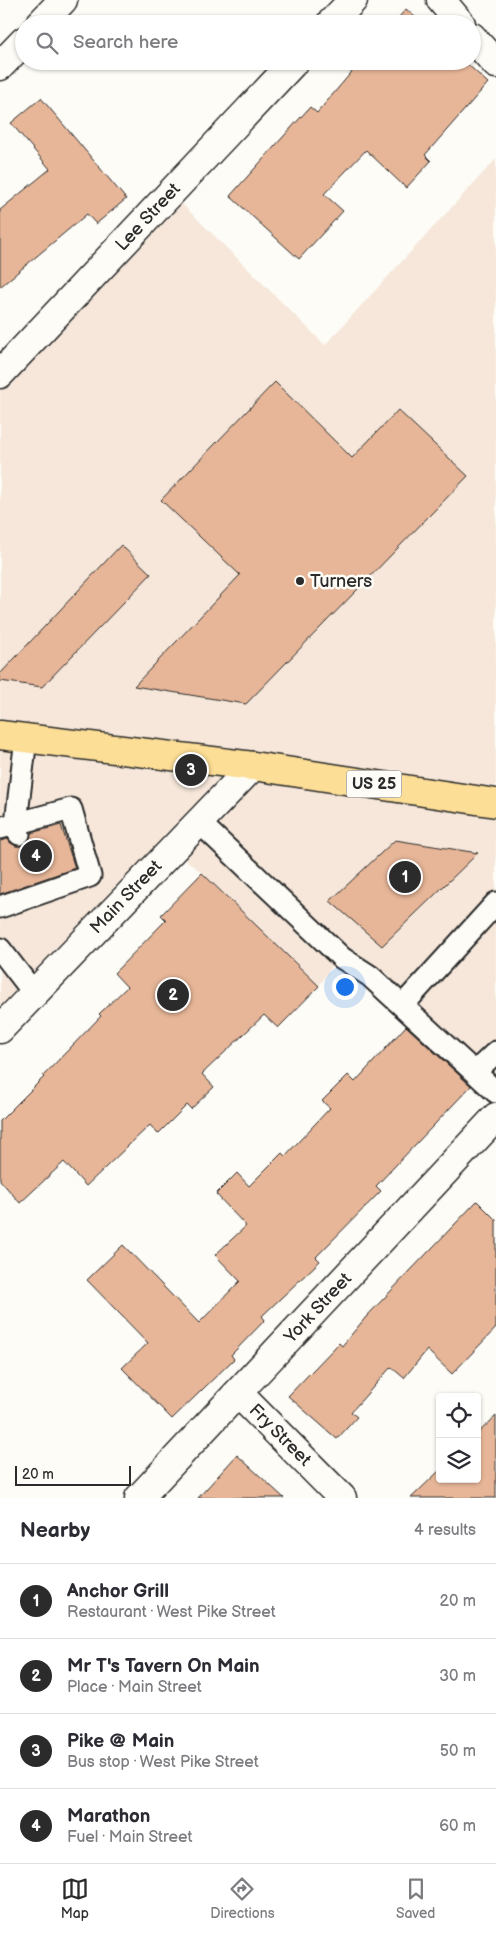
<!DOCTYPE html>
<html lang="en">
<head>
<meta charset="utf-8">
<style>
  :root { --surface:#fff; --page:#f2f2f3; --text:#2b2b33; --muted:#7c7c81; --line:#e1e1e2; --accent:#2b2b2b }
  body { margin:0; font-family:"Balsamiq Sans",sans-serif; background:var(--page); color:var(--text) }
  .controls { position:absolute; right:15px; bottom:15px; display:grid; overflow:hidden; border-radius:5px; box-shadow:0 1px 4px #0004 }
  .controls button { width:45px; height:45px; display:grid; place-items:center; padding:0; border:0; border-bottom:1px solid var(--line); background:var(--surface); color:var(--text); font:25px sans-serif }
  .scale { position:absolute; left:15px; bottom:12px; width:116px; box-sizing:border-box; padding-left:5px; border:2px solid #2b2b2b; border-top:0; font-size:14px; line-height:18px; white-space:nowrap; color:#2b2b2b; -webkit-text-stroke:4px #fdfcf7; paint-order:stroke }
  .you { position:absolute; left:344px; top:986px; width:18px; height:18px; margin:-12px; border:4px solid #fff; border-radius:50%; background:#1a73e8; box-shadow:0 0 0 8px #1a73e833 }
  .badge { display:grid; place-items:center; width:32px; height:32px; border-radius:50%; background:var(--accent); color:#fff; font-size:16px; font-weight:700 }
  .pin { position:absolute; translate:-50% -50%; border:2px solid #fff; box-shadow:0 1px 5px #0006 }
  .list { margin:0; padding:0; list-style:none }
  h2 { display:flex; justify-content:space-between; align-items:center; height:65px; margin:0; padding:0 20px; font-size:21px }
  h2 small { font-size:16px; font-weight:400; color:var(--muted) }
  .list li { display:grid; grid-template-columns:32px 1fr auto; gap:15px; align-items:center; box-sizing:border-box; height:75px; padding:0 20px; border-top:1px solid var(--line) }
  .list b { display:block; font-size:19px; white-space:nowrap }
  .list p { margin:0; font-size:16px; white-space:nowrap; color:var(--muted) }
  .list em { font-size:16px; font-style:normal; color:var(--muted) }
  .icon { flex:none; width:28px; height:28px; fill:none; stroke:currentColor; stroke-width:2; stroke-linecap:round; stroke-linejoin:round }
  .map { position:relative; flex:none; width:496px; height:1498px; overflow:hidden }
  .search { position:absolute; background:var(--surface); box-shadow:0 1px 4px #0004; left:15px; right:15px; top:15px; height:55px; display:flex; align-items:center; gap:12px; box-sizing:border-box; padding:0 18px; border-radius:28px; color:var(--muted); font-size:19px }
  .sheet { height:365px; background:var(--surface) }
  nav { display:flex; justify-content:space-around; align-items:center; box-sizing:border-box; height:70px; border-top:1px solid var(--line); background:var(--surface); font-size:14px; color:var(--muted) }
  nav a { display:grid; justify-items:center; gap:2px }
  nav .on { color:var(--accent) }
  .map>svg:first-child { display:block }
  .built { fill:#f6e7da }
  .building { fill:#e7b698; stroke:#2b2b2b }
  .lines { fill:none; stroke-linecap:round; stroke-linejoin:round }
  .service-casing { stroke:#2b2b2b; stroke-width:25 }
  .minor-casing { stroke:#2b2b2b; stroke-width:31 }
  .secondary-casing { stroke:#2b2b2b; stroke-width:31 }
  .primary-casing { stroke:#2b2b2b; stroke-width:31 }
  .service { stroke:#fdfcf7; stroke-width:21 }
  .minor { stroke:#fdfcf7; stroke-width:28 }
  .secondary { stroke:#fdfcf7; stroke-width:28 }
  .primary { stroke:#fcde96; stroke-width:28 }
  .poi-dot { fill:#2b2b2b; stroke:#fdfcf7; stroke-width:2 }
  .labels { text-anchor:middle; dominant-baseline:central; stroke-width:5; stroke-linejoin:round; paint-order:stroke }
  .shield { fill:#fdfcf7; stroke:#6a6a68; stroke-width:1 }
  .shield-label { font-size:16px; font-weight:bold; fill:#2b2b2b }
  .street-label { font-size:18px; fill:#2b2b2b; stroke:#fdfcf7 }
  .poi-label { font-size:18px; fill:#2b2b2b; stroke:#fdfcf7; text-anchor:start }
</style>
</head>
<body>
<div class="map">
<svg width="496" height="1498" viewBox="0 0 496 1498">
  <rect width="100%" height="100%" fill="#fdfcf7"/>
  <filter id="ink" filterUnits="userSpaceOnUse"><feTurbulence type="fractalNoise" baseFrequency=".02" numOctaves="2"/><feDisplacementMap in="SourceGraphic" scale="10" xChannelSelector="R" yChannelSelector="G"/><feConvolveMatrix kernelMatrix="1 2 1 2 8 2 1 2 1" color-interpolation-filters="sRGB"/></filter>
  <g filter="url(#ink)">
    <path class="built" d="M496 159V1103L337 958 319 986 202 873 173 849 0 1029V374L171 193 325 345Z"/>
    <path class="building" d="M406 9 423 24H393Z
      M361 61H464L488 83 425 155 431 161 406 188 366 150 324 194 343 211 299 259 230 196 310 107 317 113Z
      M41 98 126 199 96 224 87 214 0 287V210L50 169 11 123Z
      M275 382 352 458 398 410 468 476 246 704 134 686 240 575 161 500Z
      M121 545 151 574 42 687 0 681V674Z
      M61 825 75 868 0 894V841L8 839 15 846H23L28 842 31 833Z
      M395 840 478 853 382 946 330 901Z
      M202 873 319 986 278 1028 264 1015 202 1074 214 1087 191 1109 187 1105 158 1134 150 1125 86 1186 64 1162 20 1203 0 1180V1121L44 1077 43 1076 101 1016 99 1014 127 987 114 973 166 920 161 915Z
      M406 1026 471 1086 376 1186 381 1191 316 1257 320 1261 262 1316 265 1320 231 1355 234 1359 172 1419 122 1368 148 1343 87 1280 123 1245 199 1323 240 1281 215 1255 246 1226 216 1194 237 1173 249 1186 282 1153 285 1156 330 1108 322 1101 348 1075 355 1082Z
      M477 1201 496 1220V1328L452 1374 427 1350 404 1378 391 1367 351 1412 357 1417 337 1439 288 1396 339 1343 342 1346 366 1317Z
      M496 1416V1498H411L440 1470V1479H477V1434Z
      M237 1455 284 1498H198Z"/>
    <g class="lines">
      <g class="service-casing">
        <path id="service" d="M199 822 342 958 370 976 496 1092
          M0 828 71 809 90 876 0 907
          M19 834 16 823 26 738
          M0 949 34 993
          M403 1005 496 903
          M475 1072 496 1052"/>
      </g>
      <g class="minor-casing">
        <path id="minor" d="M441 0 461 24
          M40 24 63 0
          M330 24 353 0
          M472 37 496 64
          M0 66 24 41
          M0 374 295 61
          M238 1393 342 1498
          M139 1498 496 1117"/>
      </g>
      <g class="secondary-casing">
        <path id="secondary" d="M0 1029 253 766"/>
      </g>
      <g class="primary-casing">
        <path id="primary" d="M0 735 253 766 496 803"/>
      </g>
      <use href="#service" class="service"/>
      <use href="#minor" class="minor"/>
      <use href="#secondary" class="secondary"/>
      <use href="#primary" class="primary"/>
    </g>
  </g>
  <circle class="poi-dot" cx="300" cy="581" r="5"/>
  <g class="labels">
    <rect class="shield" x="346.5" y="770.5" width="55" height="27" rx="4"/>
    <g class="shield-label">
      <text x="374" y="784">US 25</text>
    </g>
    <g class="street-label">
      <text transform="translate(148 217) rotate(-47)">Lee Street</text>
      <text transform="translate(126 897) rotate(-46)">Main Street</text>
      <text transform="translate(318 1308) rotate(-47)">York Street</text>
      <text transform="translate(280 1435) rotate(45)">Fry Street</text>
    </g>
    <g class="poi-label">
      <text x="310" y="581">Turners</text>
    </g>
  </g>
</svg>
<div class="controls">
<button><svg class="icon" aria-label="locate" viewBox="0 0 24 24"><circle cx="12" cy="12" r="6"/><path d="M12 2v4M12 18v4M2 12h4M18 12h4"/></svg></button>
<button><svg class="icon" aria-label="layers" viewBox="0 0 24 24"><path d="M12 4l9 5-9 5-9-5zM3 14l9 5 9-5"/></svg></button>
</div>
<div class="scale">20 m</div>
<div class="you"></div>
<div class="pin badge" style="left:405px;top:877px">1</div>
<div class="pin badge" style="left:173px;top:995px">2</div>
<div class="pin badge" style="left:191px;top:770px">3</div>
<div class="pin badge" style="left:36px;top:856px">4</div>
<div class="search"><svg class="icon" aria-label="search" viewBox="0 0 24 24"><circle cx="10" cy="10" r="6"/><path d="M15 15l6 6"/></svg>Search here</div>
</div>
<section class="sheet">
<h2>Nearby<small>4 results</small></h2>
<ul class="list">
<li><span class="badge">1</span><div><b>Anchor Grill</b><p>Restaurant · West Pike Street</p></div><em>20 m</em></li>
<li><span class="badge">2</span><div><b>Mr T's Tavern On Main</b><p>Place · Main Street</p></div><em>30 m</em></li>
<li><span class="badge">3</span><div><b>Pike @ Main</b><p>Bus stop · West Pike Street</p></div><em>50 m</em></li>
<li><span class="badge">4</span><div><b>Marathon</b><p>Fuel · Main Street</p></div><em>60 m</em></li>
</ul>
</section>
<nav>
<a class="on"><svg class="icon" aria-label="map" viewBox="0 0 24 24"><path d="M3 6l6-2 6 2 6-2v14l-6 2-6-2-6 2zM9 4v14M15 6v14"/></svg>Map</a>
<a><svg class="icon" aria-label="directions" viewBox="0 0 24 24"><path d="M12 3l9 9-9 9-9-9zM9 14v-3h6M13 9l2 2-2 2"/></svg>Directions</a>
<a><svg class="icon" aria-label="saved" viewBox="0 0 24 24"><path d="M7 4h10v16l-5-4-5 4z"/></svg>Saved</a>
</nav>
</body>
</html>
